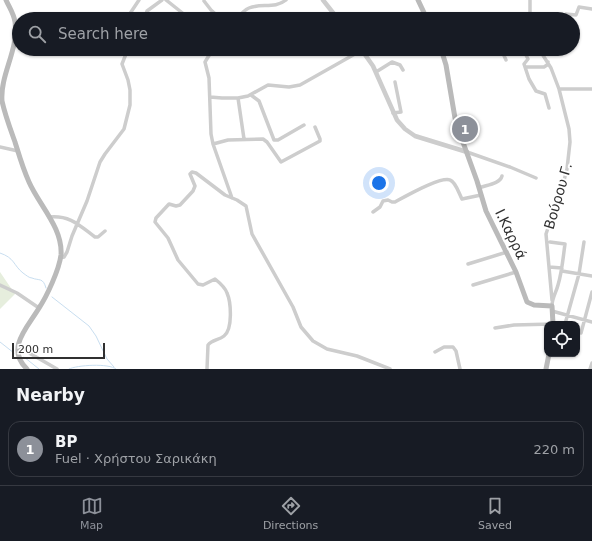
<!DOCTYPE html>
<html lang="en">
<head>
<meta charset="utf-8">
<style>
  :root { --surface:#171b24; --page:#20242c; --text:#f1f3f6; --muted:#9ea1a6; --line:#363941; --accent:#8c9099 }
  body { margin:0; font-family:"DejaVu Sans",sans-serif; background:var(--page); color:var(--text) }
  .controls { position:absolute; right:12px; bottom:12px; display:grid; overflow:hidden; border-radius:8px; box-shadow:0 1px 3px #0004 }
  .controls button { width:36px; height:36px; display:grid; place-items:center; padding:0; border:0; border-bottom:1px solid var(--line); background:var(--surface); color:var(--text); font:20px sans-serif }
  .scale { position:absolute; left:12px; bottom:10px; width:93px; box-sizing:border-box; padding-left:4px; border:2px solid #303030; border-top:0; font-size:11px; line-height:14px; white-space:nowrap; color:#303030; -webkit-text-stroke:3px #fff; paint-order:stroke }
  .you { position:absolute; left:379px; top:183px; width:14px; height:14px; margin:-10px; border:3px solid #fff; border-radius:50%; background:#1a73e8; box-shadow:0 0 0 6px #1a73e833 }
  .badge { display:grid; place-items:center; width:26px; height:26px; border-radius:50%; background:var(--accent); color:#fff; font-size:13px; font-weight:700 }
  .pin { position:absolute; translate:-50% -50%; border:2px solid #fff; box-shadow:0 1px 4px #0006 }
  .list { margin:0; padding:0; list-style:none }
  h2 { display:flex; justify-content:space-between; align-items:center; height:52px; margin:0; padding:0 16px; font-size:17px }
  h2 small { font-size:13px; font-weight:400; color:var(--muted) }
  .list li { display:grid; grid-template-columns:26px 1fr auto; gap:12px; align-items:center; box-sizing:border-box; height:56px; margin:0 8px 8px; padding:0 8px; border:1px solid var(--line); border-radius:12px }
  .list b { display:block; font-size:15px; white-space:nowrap }
  .list p { margin:0; font-size:13px; white-space:nowrap; color:var(--muted) }
  .list em { font-size:13px; font-style:normal; color:var(--muted) }
  .icon { flex:none; width:22px; height:22px; fill:none; stroke:currentColor; stroke-width:2; stroke-linecap:round; stroke-linejoin:round }
  .map { position:relative; flex:none; width:592px; height:369px; overflow:hidden }
  .search { position:absolute; background:var(--surface); box-shadow:0 1px 3px #0004; left:12px; right:12px; top:12px; height:44px; display:flex; align-items:center; gap:10px; box-sizing:border-box; padding:0 14px; border-radius:22px; color:var(--muted); font-size:15px }
  .sheet { height:116px; background:var(--surface) }
  nav { display:flex; justify-content:space-around; align-items:center; box-sizing:border-box; height:56px; border-top:1px solid var(--line); background:var(--surface); font-size:11px; color:var(--muted) }
  nav a { display:grid; justify-items:center; gap:2px }
  nav .on { color:var(--accent) }
  .map>svg:first-child { display:block }
  .green { fill:#e6eedd }
  .lines { fill:none; stroke-linecap:round; stroke-linejoin:round }
  .stream { stroke:#c8def0; stroke-width:1 }
  .minor { stroke:#cdcdcd; stroke-width:3.5 }
  .tertiary { stroke:#cdcdcd; stroke-width:4.5 }
  .secondary { stroke:#bababa; stroke-width:5 }
  .labels { text-anchor:middle; dominant-baseline:central; stroke-width:4; stroke-linejoin:round; paint-order:stroke }
  .street-label { font-size:14px; fill:#303030; stroke:#fff }
</style>
</head>
<body>
<div class="map">
<svg width="592" height="369" viewBox="0 0 592 369">
  <rect width="100%" height="100%" fill="#fff"/>
  <path class="green" d="M0 272 15 294 0 309Z"/>
  <g class="lines">
    <path class="stream" d="M0 253C15 258 13 265 23 273 26 275 29 278 32 278 39 281 43 277 46 288
      M52 297 89 326 96 336 107 359 114 367
      M0 342 14 353
      M24 357 39 369
      M69 369C77 365 109 363 116 369"/>
    <path class="minor" d="M166 0 190 19
      M530 0V19
      M204 1 211 10 221 19
      M127 18 139 0
      M144 19 147 11 162 0
      M201 19 215 14
      M237 19C240 15 244 10 249 8 261 3 275 9 286 0
      M564 19 566 14 576 15 579 7 592 9
      M213 49 205 62 209 78 211 134 213 144 232 198
      M501 49 506 60
      M523 49 528 59 524 64 529 79 536 91 545 94 549 108
      M539 49 551 68 559 89 569 129 570 142 567 169 561 192 553 213 546 234 552 300
      M526 67H544L547 65 548 62
      M376 72 392 62 400 65 403 70
      M559 89H592
      M251 95 259 101 274 140H278L304 125
      M210 97 222 98H238L248 96 268 85 289 87 300 85 362 50
      M238 98 244 139
      M393 113 401 112 395 82
      M213 144 228 140 263 139 267 142 281 162 320 141V139L315 127
      M0 147 18 151
      M467 152 510 167 536 178
      M479 188C486 185 500 184 502 176
      M373 212 380 207 383 201 388 200 392 202H395C404 197 441 176 450 180 456 182 459 194 462 199L481 195
      M49 217C70 215 79 225 95 237H98L105 231
      M550 242 565 244C563 258 562 272 558 285 556 293 552 298 552 306
      M60 258 64 257 67 252 72 236 87 201 100 162 105 154 124 129 130 105V90L128 80 122 64 128 49
      M468 264 507 252
      M549 267 562 268
      M562 271 592 276
      M0 285 17 293 39 308
      M473 285 516 272
      M552 311 592 322
      M565 324 579 274 584 242
      M495 328 514 325 553 324
      M581 333 592 292
      M18 345 31 354 57 369
      M435 352 444 347H453L456 351 460 369
      M207 369 208 345C212 340 219 340 224 336 233 329 231 302 227 293 225 287 220 283 215 279L203 285 198 284 178 260 168 238 155 222 156 218 169 204 176 206 180 205 193 191 195 186 190 174 192 172 196 173 225 195 237 200 246 206 252 234 293 307 301 327 313 341 327 349 357 356 390 369
      M590 369 592 363"/>
    <path class="tertiary" d="M323 0 338 19
      M361 49 373 66 397 120 405 129 415 136 467 152"/>
    <path class="secondary" d="M6 0C9 7 14 14 15 22 19 50 0 74 2 101 5 115 10 128 15 142 19 155 23 169 29 182 39 205 63 228 61 255 59 270 47 296 39 308 28 327 5 348 27 369
      M418 0 427 19
      M441 49 446 65 455 118 460 134 477 181 486 211 516 272 527 302 534 305 552 306 553 324
      M546 369 549 354"/>
  </g>
  <g class="labels">
    <g class="street-label">
      <text transform="translate(558 196) rotate(-74)">Βούρου Γ.</text>
      <text transform="translate(511 234) rotate(64)">Ι.Καρρά</text>
    </g>
  </g>
</svg>
<div class="controls">
<button><svg class="icon" aria-label="locate" viewBox="0 0 24 24"><circle cx="12" cy="12" r="6"/><path d="M12 2v4M12 18v4M2 12h4M18 12h4"/></svg></button>
</div>
<div class="scale">200 m</div>
<div class="you"></div>
<div class="pin badge" style="left:465px;top:129px">1</div>
<div class="search"><svg class="icon" aria-label="search" viewBox="0 0 24 24"><circle cx="10" cy="10" r="6"/><path d="M15 15l6 6"/></svg>Search here</div>
</div>
<section class="sheet">
<h2>Nearby<small></small></h2>
<ul class="list">
<li><span class="badge">1</span><div><b>BP</b><p>Fuel · Χρήστου Σαρικάκη</p></div><em>220 m</em></li>
</ul>
</section>
<nav>
<a class="on"><svg class="icon" aria-label="map" viewBox="0 0 24 24"><path d="M3 6l6-2 6 2 6-2v14l-6 2-6-2-6 2zM9 4v14M15 6v14"/></svg>Map</a>
<a><svg class="icon" aria-label="directions" viewBox="0 0 24 24"><path d="M12 3l9 9-9 9-9-9zM9 14v-3h6M13 9l2 2-2 2"/></svg>Directions</a>
<a><svg class="icon" aria-label="saved" viewBox="0 0 24 24"><path d="M7 4h10v16l-5-4-5 4z"/></svg>Saved</a>
</nav>
</body>
</html>
